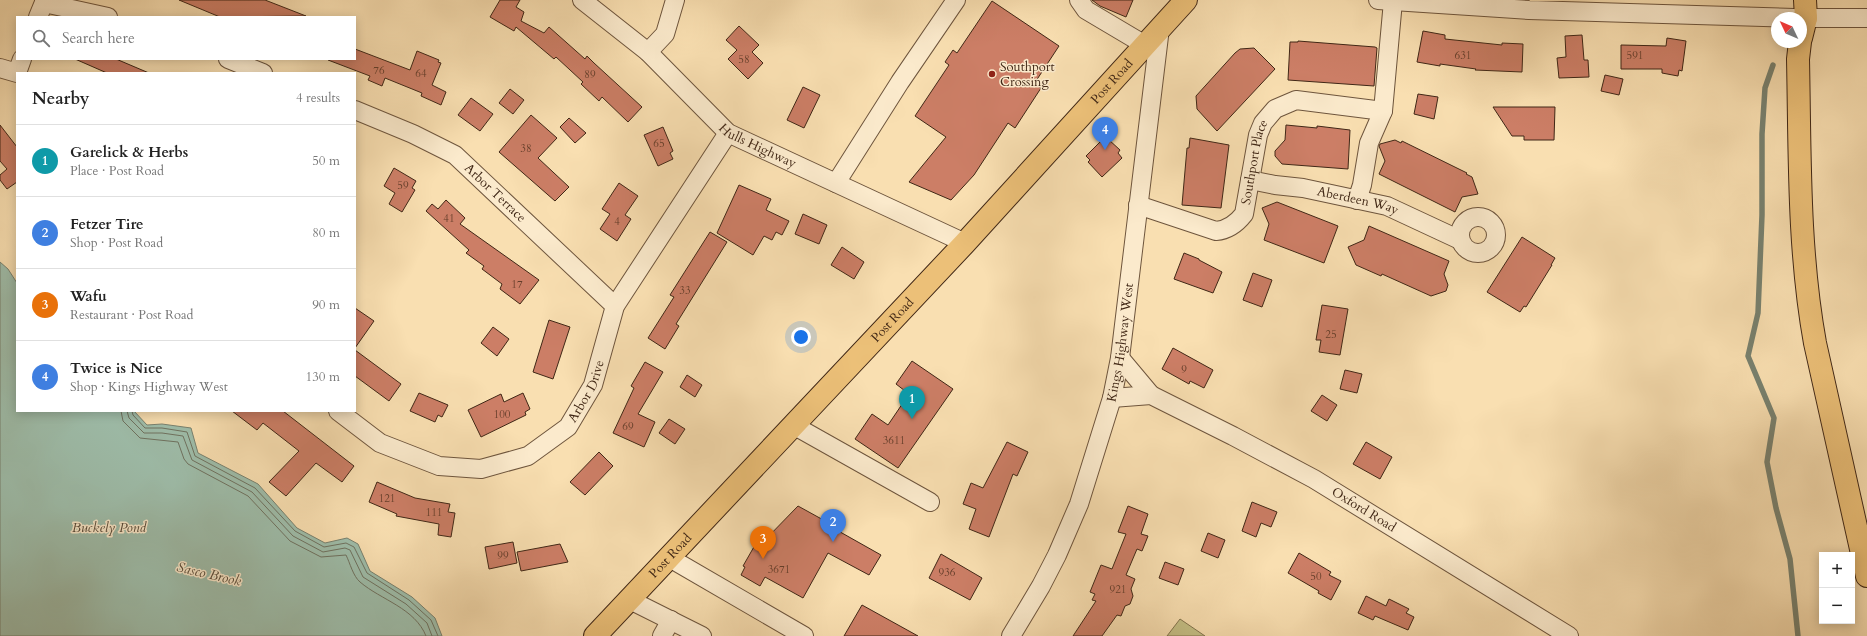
<!DOCTYPE html>
<html lang="en">
<head>
<meta charset="utf-8">
<style>
  :root { --surface:#fff; --page:#f2f2f2; --text:#222; --muted:#767676; --line:#e0e0e0; --accent:#111827 }
  body { margin:0; font-family:Cardo,serif; background:var(--page); color:var(--text) }
  .controls { position:absolute; right:12px; bottom:12px; display:grid; overflow:hidden; border-radius:0px; box-shadow:0 2px 10px #0003 }
  .controls button { width:36px; height:36px; display:grid; place-items:center; padding:0; border:0; border-bottom:1px solid var(--line); background:var(--surface); color:var(--text); font:20px sans-serif }
  .compass { position:absolute; left:1771px; top:12px; width:36px; height:36px; border-radius:50%; background:var(--surface); box-shadow:0 2px 10px #0003; rotate:314deg }
  .you { position:absolute; left:801px; top:337px; width:14px; height:14px; margin:-10px; border:3px solid #fff; border-radius:50%; background:#1a73e8; box-shadow:0 0 0 6px #1a73e833 }
  .badge { display:grid; place-items:center; width:26px; height:26px; border-radius:50%; background:var(--accent); color:#fff; font-size:13px; font-weight:700 }
  .pin { position:absolute; translate:-50% -33px; filter:drop-shadow(0 1px 2px #0008) }
  .pin::after { content:''; position:absolute; top:21px; width:14px; height:12px; background:inherit; clip-path:polygon(0 0,100% 0,50% 100%) }
  .list { margin:0; padding:0; list-style:none }
  h2 { display:flex; justify-content:space-between; align-items:center; height:52px; margin:0; padding:0 16px; font-size:17px }
  h2 small { font-size:13px; font-weight:400; color:var(--muted) }
  .list li { display:grid; grid-template-columns:26px 1fr auto; gap:12px; align-items:center; box-sizing:border-box; height:72px; padding:0 16px; border-top:1px solid var(--line) }
  .list b { display:block; font-size:15px; white-space:nowrap }
  .list p { margin:0; font-size:13px; white-space:nowrap; color:var(--muted) }
  .list em { font-size:13px; font-style:normal; color:var(--muted) }
  .icon { flex:none; width:22px; height:22px; fill:none; stroke:currentColor; stroke-width:2; stroke-linecap:round; stroke-linejoin:round }
  .map { position:relative; flex:none; width:1867px; height:636px; overflow:hidden }
  .search { position:absolute; background:var(--surface); box-shadow:0 2px 10px #0003; left:16px; top:16px; width:340px; height:44px; display:flex; align-items:center; gap:10px; box-sizing:border-box; padding:0 14px; border-radius:0px; color:var(--muted); font-size:15px }
  .panel { position:absolute; background:var(--surface); box-shadow:0 2px 10px #0003; left:16px; top:72px; width:340px; height:340px; border-radius:0px }
  .map>svg:first-child { display:block }
  .green { fill:#c5c086; stroke:#82744e }
  .water { fill:#9ebdaa; stroke:#78816f }
  .lines { fill:none; stroke-linecap:round; stroke-linejoin:round }
  .shore { stroke:#6f7260; stroke-width:1 }
  .stream { stroke:#78816f; stroke-width:5.5 }
  .building { fill:#cc7e66; stroke:#402716 }
  .minor-casing { stroke:#6e553d; stroke-width:20 }
  .major-casing { stroke:#402716; stroke-width:24 }
  .highway-casing { stroke:#402716; stroke-width:24 }
  .minor { stroke:#fbeacc; stroke-width:18 }
  .major { stroke:#ecc078; stroke-width:22 }
  .highway { stroke:#ecc078; stroke-width:22 }
  .poi-dot { fill:#8f2418; stroke:#fbeacc; stroke-width:1.5 }
  .labels { text-anchor:middle; dominant-baseline:central; stroke-width:3; stroke-linejoin:round; paint-order:stroke }
  .number-label { font-size:11px; fill:#633d2a }
  .poi-label { font-size:13px; fill:#402716; stroke:#fbeacc; text-anchor:start }
  .street-label { font-size:13px; fill:#402716; stroke:#fbeacc }
  .water-label { font-size:14px; font-style:italic; fill:#584c3b; stroke:#fbeacc }
</style>
</head>
<body>
<div class="map">
<svg width="1867" height="636" viewBox="0 0 1867 636">
  <rect width="100%" height="100%" fill="#f9dfb1"/>
  <filter id="stains"><feTurbulence type="fractalNoise" baseFrequency=".005" numOctaves="4"/><feColorMatrix values="0 0 0 0 .2 0 0 0 0 .09 0 0 0 0 .02 0 0 0 .5 -.17"/></filter>
  <radialGradient id="worn" r=".72"><stop offset=".6" stop-color="#630" stop-opacity="0"/><stop offset="1" stop-color="#630" stop-opacity=".3"/></radialGradient>
  <path class="green" d="M1180 619 1205 636H1167Z"/>
  <path class="water" d="M0 262 8 269 17 283V411H134L147 425 162 424 191 428 198 453 258 484 297 528 325 543 347 538 358 544 370 571 412 597 435 618 442 636H0Z"/>
  <g class="lines">
    <path class="shore" d="M121 411 123 421 140 438 178 442 184 459 188 464 248 496 290 541 321 557 346 555C350 563 353 576 360 582 381 600 415 608 426 636
      M127 411 129 418 144 433H162L183 436 192 460 252 492 293 536 323 552 345 548 350 550 363 577 406 604 427 623 432 636
      M132 411 133 415 145 428H162L187 432 195 456 255 488 295 531 324 547 346 543 354 547 367 573 409 600 431 620 438 636"/>
    <path class="stream" d="M1773 65 1765 88 1762 134V215L1758 313 1748 356 1774 418 1767 462 1776 508 1790 559 1798 636"/>
  </g>
  <path class="building" d="M179 0H265L306 16 220 17Z
    M500 0H520L516 7 524 12 521 21 544 33 549 27 585 59 587 56 594 63 642 107 628 122 602 97 599 101 581 84 583 82 556 57 554 59 516 27 514 31 490 17Z
    M1092 0H1133L1126 17 1100 6Z
    M992 1 1059 46 1034 84 1041 88 1015 128 1008 123 974 175 951 200 909 182 946 137 915 116 949 65 945 62 953 50 957 53Z
    M739 26 759 45 752 52 763 63 748 79 728 59 737 50 726 40Z
    M1423 31 1445 35V39L1502 45V43L1523 44 1522 72 1475 70 1476 69 1440 64V66L1417 62Z
    M1582 35 1584 60H1588L1589 77 1559 78 1557 58 1566 57 1565 36Z
    M1667 38 1686 41 1682 71 1679 70 1678 76 1662 73V69H1621V45L1666 46Z
    M1298 41 1375 47 1377 48 1374 86 1288 80 1290 42H1298Z
    M1254 48 1275 69 1217 131 1197 109 1196 96 1235 53 1240 49Z
    M355 49 410 70 417 51 439 60 438 62 441 63 432 85 446 92 441 105 421 96 422 93 385 78 382 86 368 80 370 76 328 60V59H355Z
    M75 59H116L149 73H107Z
    M1605 75 1623 79 1619 95 1601 91Z
    M803 87 820 95 804 128 787 120Z
    M510 89 524 100 513 114 499 103Z
    M1418 94 1438 97 1434 119 1414 114Z
    M471 98 493 114 480 131 458 115Z
    M1493 107H1555L1554 140H1524V136H1512Z
    M531 115 557 138 538 158 569 187 555 201 499 152Z
    M569 118 586 133 575 143 560 127Z
    M0 125 17 147V182L7 189 0 180V175L7 169 0 161Z
    M1286 125 1317 128V126L1350 130 1348 169 1282 164 1275 156V151L1285 140Z
    M663 127 673 151 670 153 673 159 658 166 644 135Z
    M1190 138 1229 145 1221 208 1182 205 1187 148H1189Z
    M1108 139 1120 150 1118 153 1122 158 1102 177 1088 162 1090 160 1086 156 1101 141 1105 142Z
    M1395 140 1401 143 1402 141 1467 173 1466 174 1472 177 1478 194 1462 197 1455 212 1379 174 1385 161 1379 146 1380 144Z
    M394 168 416 181 412 188 415 190 402 212 389 204 395 193 384 186Z
    M619 183 638 196 625 215 631 219 617 241 600 229 610 214 602 209Z
    M739 185 771 199 766 210 789 221 782 235 776 232 772 240 764 236 753 255 717 233Z
    M446 200 465 218 460 224 539 280 520 304 500 289 502 284 482 269 484 266 466 253 469 250 426 211 432 204 438 209Z
    M1277 202 1338 226 1324 263 1264 240 1269 224 1262 208Z
    M803 214 827 225 819 244 795 234Z
    M1369 226 1449 261 1444 274 1448 285 1446 291 1431 296 1382 274 1381 276 1356 265 1348 247 1364 240Z
    M710 232 727 242 676 324 679 326 665 349 648 338 674 297 670 295Z
    M1522 237 1555 258 1551 265H1552L1526 307 1524 306 1520 312 1487 292Z
    M842 247 864 262 854 279 831 265Z
    M1184 253 1199 259V260L1222 272 1213 293 1174 279Z
    M1253 273 1272 280 1262 307 1243 300Z
    M1322 305 1348 309 1340 355 1319 352 1321 340H1316Z
    M355 308 374 321 355 348Z
    M549 320 570 327 553 379 533 372Z
    M493 327 509 339 497 356 481 343Z
    M1173 348 1213 370 1204 388 1190 381 1189 384 1162 369Z
    M355 350 401 384 389 401 355 376Z
    M912 361 953 389 898 468 855 439 872 414 888 425 909 394 896 384Z
    M645 362 663 372 638 414 655 422 644 447 613 433 634 388 631 386Z
    M1345 370 1362 374 1357 393 1340 389Z
    M687 375 702 385 695 397 680 387Z
    M419 393 448 405 442 417 438 415 435 422 410 411Z
    M523 393 530 409 525 412 526 415 481 437 468 410 501 394 504 402Z
    M1322 395 1337 405 1327 421 1311 411Z
    M232 411H283L354 466 342 482 316 463 286 496 269 482 299 451 263 423 257 430Z
    M669 419 685 429 675 444 659 433Z
    M1007 442 1028 452 1017 476 1013 474 989 537 969 529 976 509 963 504 971 483 983 488Z
    M1366 442 1392 457 1380 479 1353 464Z
    M599 452 613 466 585 495 570 482Z
    M377 482 415 498 450 504 448 512 455 513 451 537 438 535 439 524 396 516 397 514 369 502Z
    M1252 502 1277 512 1271 527 1261 523 1256 537 1242 531Z
    M798 506 827 522 826 524 881 555 869 575 828 553 803 598 765 577 760 586 741 575 745 567 743 566 759 538 764 541Z
    M1128 506 1148 514 1141 534 1148 536 1142 551 1137 549 1126 575 1135 579 1131 589 1133 596 1130 604 1125 606 1121 616 1117 615 1102 636H1073L1096 601 1092 600 1095 594 1090 592 1101 565 1112 569 1126 534 1118 532Z
    M1208 533 1225 540 1218 558 1201 551Z
    M513 542 517 563 489 569 485 547Z
    M560 544 568 562 521 571 517 552Z
    M1299 553 1331 572 1329 575 1341 581 1331 600 1318 593 1319 591 1288 573Z
    M941 554 982 578 970 600 929 578Z
    M1165 562 1184 569 1178 585 1159 578Z
    M1366 596 1386 606 1389 599 1409 609 1406 613 1414 617 1408 630 1375 616 1373 620 1358 613Z
    M862 605 918 636H844Z"/>
  <g class="lines">
    <g class="minor-casing">
      <g id="minor">
        <path id="s1" d="M582 0 648 52 728 133 965 243"/>
        <path d="M1079 0 1086 10 1145 45"/>
        <path d="M1378 0 1529 10 1794 18"/>
        <path d="M44 3 108 17"/>
        <path d="M38 17 45 0"/>
        <path d="M1801 18H1867"/>
        <path d="M648 52 665 34 675 0"/>
        <path d="M228 59 263 73"/>
        <path d="M0 68 17 73 22 59"/>
        <path id="s2" d="M355 110 413 134 455 155 615 306"/>
        <path id="s3" d="M1250 180 1275 185 1303 188 1387 206 1460 240"/>
        <path d="M836 183 900 82 956 0"/>
        <path d="M1357 200 1362 185 1369 143 1383 111 1393 1"/>
        <path id="s4" d="M1138 205 1216 231C1228 230 1237 223 1244 214L1258 135 1263 123 1275 109 1296 100 1383 111"/>
        <circle cx="1478" cy="235" r="18"/>
        <path d="M1120 358 1151 395"/>
        <path id="s5" d="M1112 398 1151 395 1233 436 1314 479 1569 636"/>
        <path id="s6" d="M338 411 380 443 439 466 481 469 528 456 568 427 593 385 615 306 728 133"/>
        <path d="M793 425 930 502"/>
        <path d="M668 557 804 636"/>
        <path d="M630 600 702 636"/>
        <path d="M662 636 671 620"/>
        <path id="s7" d="M1011 636 1041 586 1057 555 1079 504 1112 398 1120 358 1160 28"/>
      </g>
    </g>
    <g class="major-casing">
      <g id="major">
        <path d="M1805 0 1806 18"/>
        <path id="s8" d="M595 636 965 243 1186 0"/>
      </g>
    </g>
    <g class="highway-casing">
      <path id="highway" d="M1801 38 1806 18
        M1800 42 1798 59C1800 154 1798 249 1815 343L1867 576"/>
    </g>
    <use href="#minor" class="minor"/>
    <use href="#major" class="major"/>
    <use href="#highway" class="highway"/>
  </g>
  <circle class="poi-dot" cx="992" cy="74" r="4"/>
  <g class="labels">
    <g class="number-label">
      <text x="1463" y="55">631</text>
      <text x="1635" y="55">591</text>
      <text x="744" y="59">58</text>
      <text x="379" y="70">76</text>
      <text x="421" y="73">64</text>
      <text x="590" y="74">89</text>
      <text x="659" y="143">65</text>
      <text x="526" y="148">38</text>
      <text x="403" y="185">59</text>
      <text x="449" y="218">41</text>
      <text x="617" y="221">4</text>
      <text x="517" y="284">17</text>
      <text x="685" y="290">33</text>
      <text x="1331" y="334">25</text>
      <text x="1184" y="369">9</text>
      <text x="502" y="414">100</text>
      <text x="628" y="426">69</text>
      <text x="894" y="440">3611</text>
      <text x="387" y="498">121</text>
      <text x="434" y="512">111</text>
      <text x="503" y="555">99</text>
      <text x="779" y="569">3671</text>
      <text x="947" y="572">936</text>
      <text x="1316" y="576">50</text>
      <text x="1118" y="589">921</text>
    </g>
    <g class="poi-label">
      <text x="1000" y="67">Southport<tspan x="1000" dy="15">Crossing</tspan></text>
    </g>
    <g class="street-label">
      <text stroke="none"><textPath href="#s8" startOffset="758">Post Road</textPath></text>
      <text stroke="none"><textPath href="#s1" startOffset="230">Hulls Highway</textPath></text>
      <text stroke="none"><textPath href="#s4" startOffset="169">Southport Place</textPath></text>
      <text stroke="none"><textPath href="#s2" startOffset="165">Arbor Terrace</textPath></text>
      <text stroke="none"><textPath href="#s3" startOffset="110">Aberdeen Way</textPath></text>
      <text stroke="none"><textPath href="#s8" startOffset="434">Post Road</textPath></text>
      <text stroke="none"><textPath href="#s7" startOffset="316">Kings Highway West</textPath></text>
      <text stroke="none"><textPath href="#s6" startOffset="297">Arbor Drive</textPath></text>
      <text stroke="none"><textPath href="#s5" startOffset="281">Oxford Road</textPath></text>
      <text stroke="none"><textPath href="#s8" startOffset="110">Post Road</textPath></text>
    </g>
    <g class="water-label">
      <text x="109" y="527">Buckely Pond</text>
      <text transform="translate(209 574) rotate(13)">Sasco Brook</text>
    </g>
  </g>
  <rect width="100%" height="100%" filter="url(#stains)"/>
  <rect width="100%" height="100%" fill="url(#worn)"/>
</svg>
<div class="controls">
<button>+</button>
<button>−</button>
</div>
<svg class="compass" viewBox="-18 -18 36 36"><path d="M0-13l5 13h-10z" fill="#e53935"/><path d="M0 13l5-13h-10z" fill="#767676"/></svg>
<div class="you"></div>
<div class="pin badge" style="left:912px;top:419px;background:#0f9aa8">1</div>
<div class="pin badge" style="left:833px;top:542px;background:#3f7fe0">2</div>
<div class="pin badge" style="left:763px;top:559px;background:#e8710a">3</div>
<div class="pin badge" style="left:1105px;top:150px;background:#3f7fe0">4</div>
<div class="search"><svg class="icon" aria-label="search" viewBox="0 0 24 24"><circle cx="10" cy="10" r="6"/><path d="M15 15l6 6"/></svg>Search here</div>
<section class="panel">
<h2>Nearby<small>4 results</small></h2>
<ul class="list">
<li><span class="badge" style="background:#0f9aa8">1</span><div><b>Garelick &amp; Herbs</b><p>Place · Post Road</p></div><em>50 m</em></li>
<li><span class="badge" style="background:#3f7fe0">2</span><div><b>Fetzer Tire</b><p>Shop · Post Road</p></div><em>80 m</em></li>
<li><span class="badge" style="background:#e8710a">3</span><div><b>Wafu</b><p>Restaurant · Post Road</p></div><em>90 m</em></li>
<li><span class="badge" style="background:#3f7fe0">4</span><div><b>Twice is Nice</b><p>Shop · Kings Highway West</p></div><em>130 m</em></li>
</ul>
</section>
</div>
</body>
</html>
